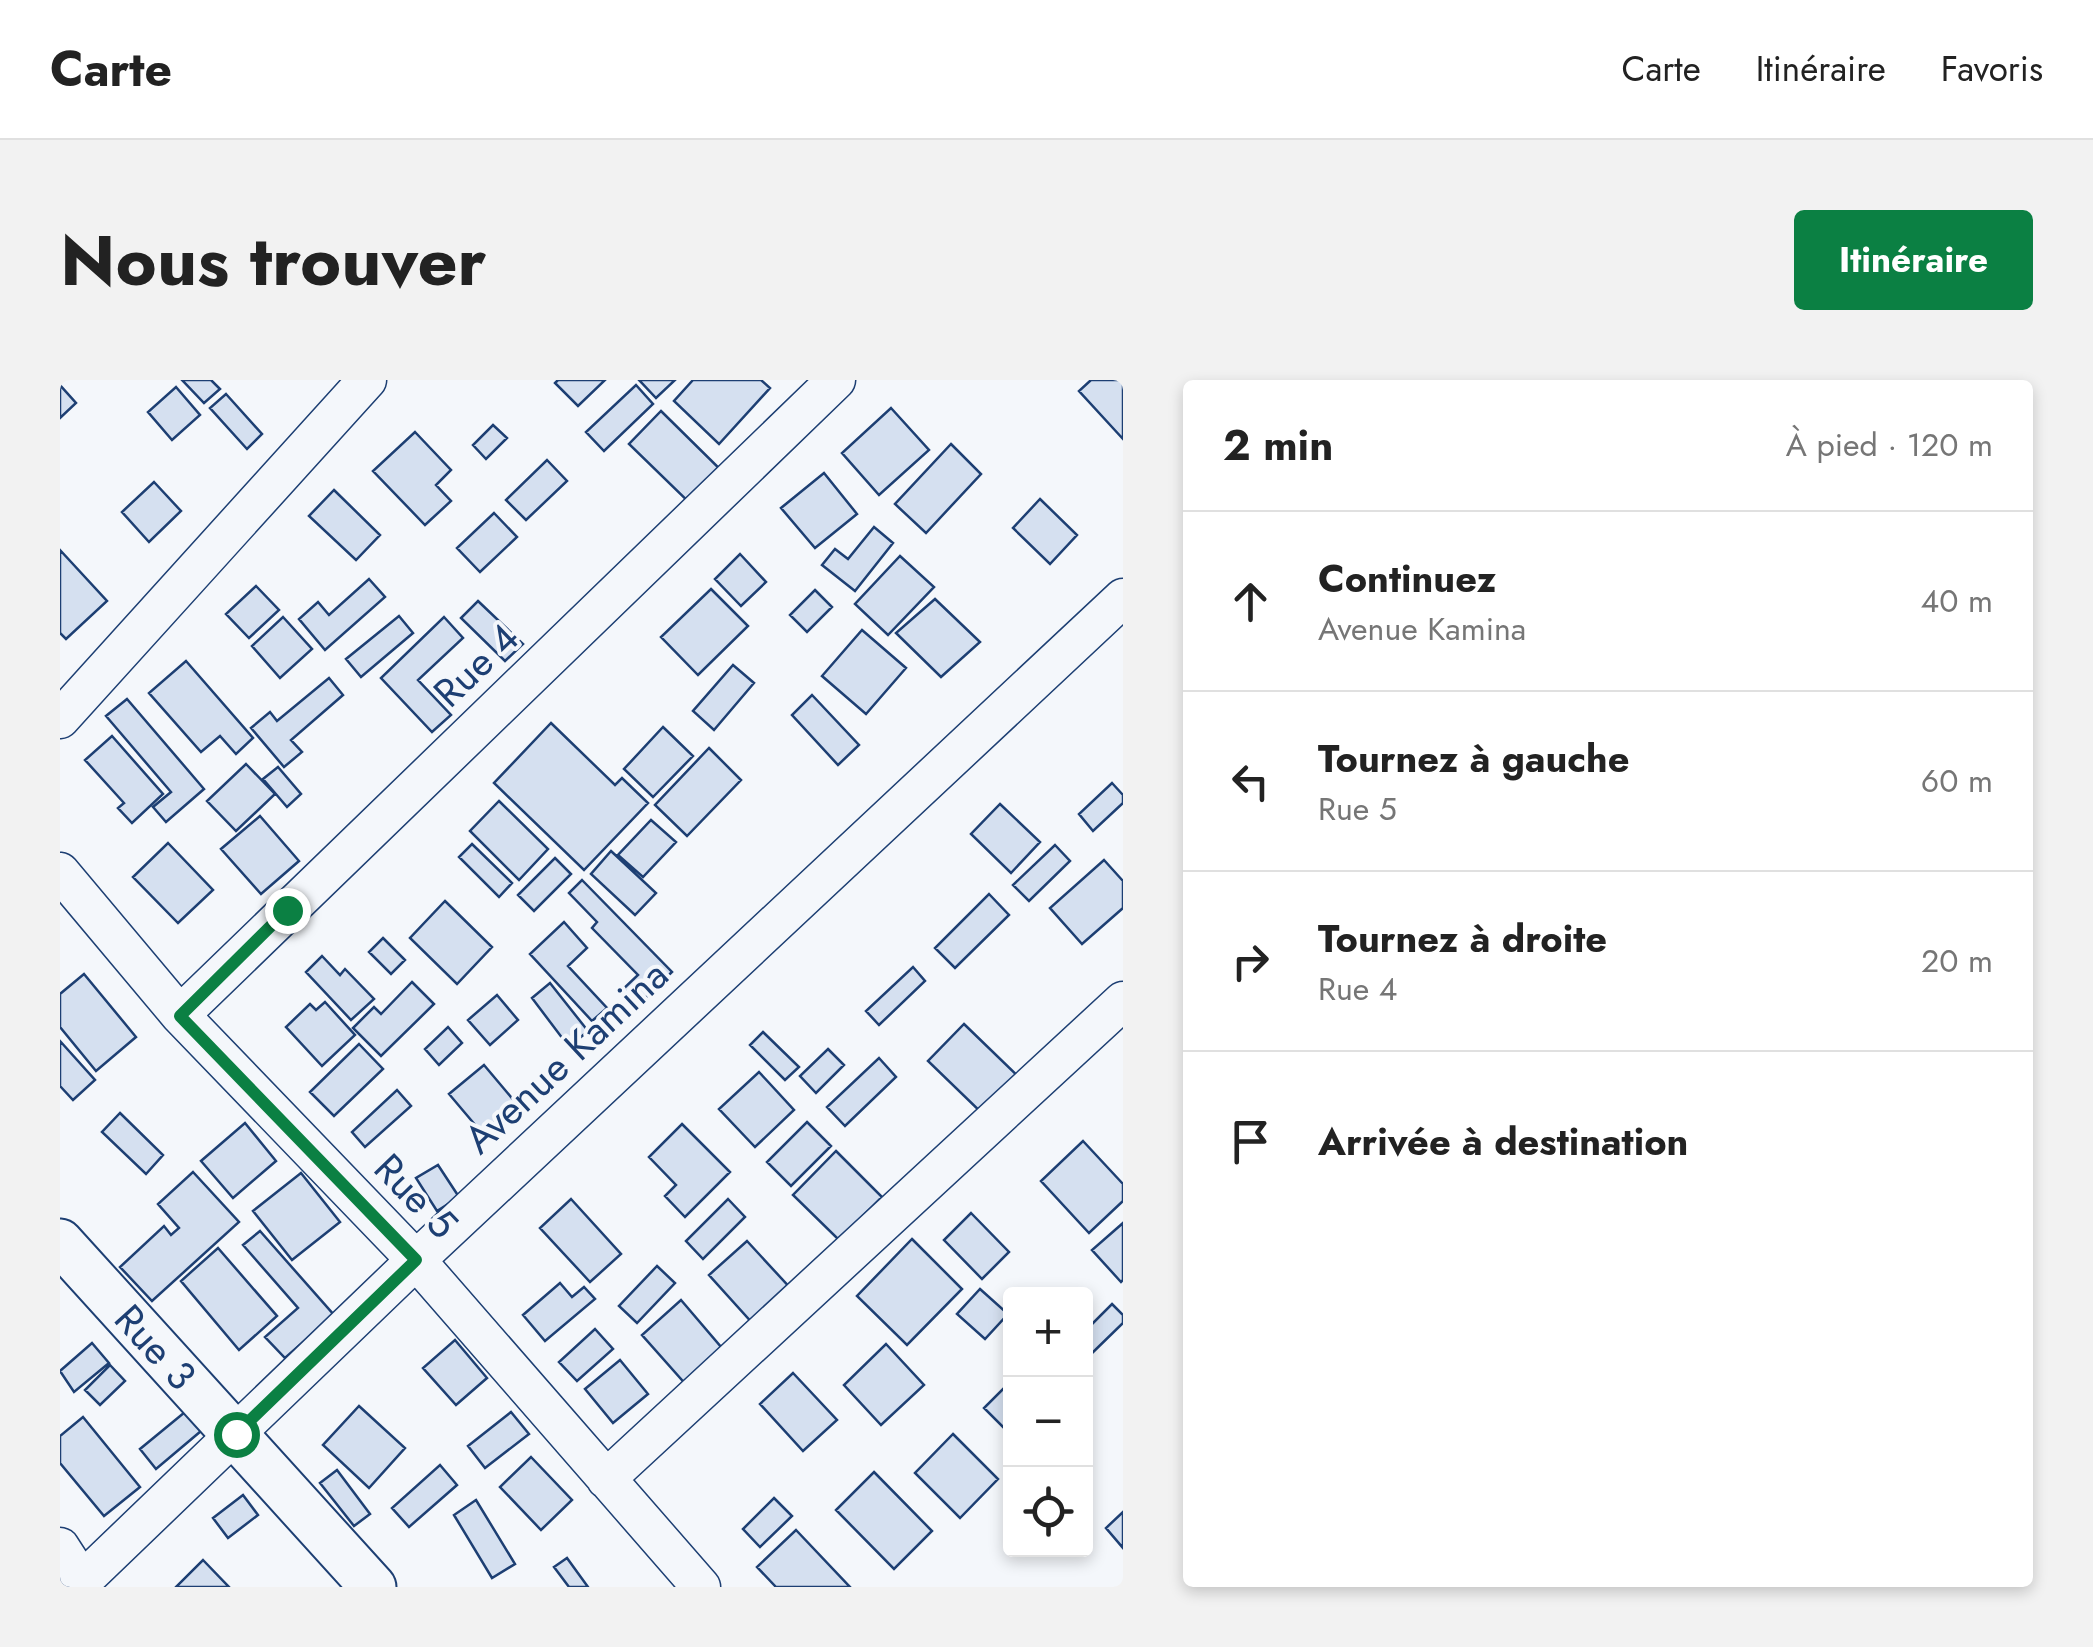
<!DOCTYPE html>
<html lang="fr">
<head>
<meta charset="utf-8">
<style>
  :root { --surface:#fff; --page:#f2f2f2; --text:#222; --muted:#767676; --line:#e0e0e0; --accent:#0b8043 }
  body { margin:0; font-family:Jost,sans-serif; background:var(--page); color:var(--text) }
  .controls { position:absolute; right:30px; bottom:30px; display:grid; overflow:hidden; border-radius:10px; box-shadow:0 5px 15px #0003 }
  .controls button { width:90px; height:90px; display:grid; place-items:center; padding:0; border:0; border-bottom:2px solid var(--line); background:var(--surface); color:var(--text); font:50px sans-serif }
  .stop { position:absolute; width:30px; height:30px; margin:-22px; border:8px solid #0b8043; border-radius:50%; background:#fff }
  .stop.end { background:#0b8043; border-color:#fff; box-shadow:0 2px 10px #0008 }
  .list { margin:0; padding:0; list-style:none }
  h2 { display:flex; justify-content:space-between; align-items:center; height:130px; margin:0; padding:0 40px; font-size:42px }
  h2 small { font-size:32px; font-weight:400; color:var(--muted) }
  .list li { display:grid; grid-template-columns:65px 1fr auto; gap:30px; align-items:center; box-sizing:border-box; height:180px; padding:0 40px; border-top:2px solid var(--line) }
  .list b { display:block; font-size:38px; white-space:nowrap }
  .list p { margin:0; font-size:32px; white-space:nowrap; color:var(--muted) }
  .list em { font-size:32px; font-style:normal; color:var(--muted) }
  .icon { flex:none; width:55px; height:55px; fill:none; stroke:currentColor; stroke-width:2; stroke-linecap:round; stroke-linejoin:round }
  .map { position:relative; flex:none; width:1063px; height:1207px; overflow:hidden; border-radius:10px }
  header { display:flex; align-items:center; gap:60px; box-sizing:border-box; height:140px; padding:0 50px; background:var(--surface); border-bottom:2px solid var(--line) }
  header strong { font-size:48px }
  nav { display:flex; gap:55px; margin-inline-start:auto; font-size:35px }
  .intro { display:flex; align-items:center; justify-content:space-between; box-sizing:border-box; height:240px; padding:0 60px }
  h1 { margin:0; font-size:70px }
  .button { padding:25px 45px; border-radius:10px; background:var(--accent); color:#fff; font-size:35px; font-weight:700 }
  main { display:flex; gap:60px; padding:0 60px }
  aside { flex:1; background:var(--surface); border-radius:10px; box-shadow:0 5px 15px #0003 }
  .map>svg:first-child { display:block }
  .building { fill:#d5e0f0; stroke:#1d3f73; stroke-width:2.5 }
  .lines { fill:none; stroke-linecap:round; stroke-linejoin:round }
  .minor-casing { stroke:#1d3f73; stroke-width:41 }
  .tertiary-casing { stroke:#1d3f73; stroke-width:49 }
  .minor { stroke:#f4f7fb; stroke-width:38 }
  .tertiary { stroke:#f4f7fb; stroke-width:45 }
  .route { stroke:#0b8043; stroke-width:12 }
  .labels { text-anchor:middle; dominant-baseline:central; stroke-width:8; stroke-linejoin:round; paint-order:stroke }
  .street-label { font-size:40px; fill:#1d3f73; stroke:#f4f7fb }
</style>
</head>
<body>
<header>
<strong>Carte</strong>
<nav><a>Carte</a><a>Itinéraire</a><a>Favoris</a></nav>
</header>
<div class="intro"><h1>Nous trouver</h1><a class="button">Itinéraire</a></div>
<main>
<div class="map">
<svg width="1063" height="1207" viewBox="0 0 1063 1207">
  <rect width="100%" height="100%" fill="#f4f7fb"/>
  <path class="building" d="M122 0H151L160 9 144 23Z
    M498 0H545L518 26 495 3Z
    M579 0H615L596 18Z
    M633 0H701L710 8 659 64 614 21Z
    M1031 0H1063V59L1019 11Z
    M0 5 16 23 0 38Z
    M576 5 593 24 544 71 526 52Z
    M116 7 140 35 112 60 88 32Z
    M166 14 202 54 187 69 150 28Z
    M831 28 869 70 819 115 782 73Z
    M601 31 670 99 638 131 569 64Z
    M433 45 447 58 426 79 413 65Z
    M355 52 391 90 376 105 391 121 365 145 313 91Z
    M891 64 921 94 866 153 835 124Z
    M487 80 507 101 466 140 446 120Z
    M764 93 797 134 755 168 721 128Z
    M94 102 121 131 89 162 62 132Z
    M274 110 320 155 296 180 249 136Z
    M980 119 1017 155 990 184 953 148Z
    M434 133 457 157 420 192 397 168Z
    M814 147 833 163 795 211 762 185 775 169 788 179Z
    M0 170 47 221 6 259 0 253Z
    M680 174 706 202 681 226 655 199Z
    M840 176 874 207 828 255 795 224Z
    M309 199 325 217 265 270 239 239 258 222 269 235Z
    M196 206 219 230 189 258 166 234Z
    M651 209 688 246 638 295 601 257Z
    M755 210 772 227 747 252 730 235Z
    M875 219 920 262 881 297 836 253Z
    M418 221 463 264 445 281 401 238Z
    M339 236 353 253 301 297 286 279Z
    M223 237 252 269 220 298 192 266Z
    M384 237 403 258 358 300 391 335 372 352 321 298Z
    M802 250 846 288 806 334 762 296Z
    M126 281 193 358 176 374 160 356 141 372 89 313Z
    M673 285 694 303 654 350 633 331Z
    M269 298 283 315 231 360 242 372 224 387 191 348 210 332 217 341Z
    M752 315 799 365 778 385 732 335Z
    M67 319 144 409 106 442 93 427 111 412 46 336Z
    M491 343 555 405 562 398 588 423 524 490 434 403Z
    M603 347 633 376 593 417 564 389Z
    M52 356 103 414 72 443 58 428 64 423 25 380Z
    M649 368 681 400 627 456 595 425Z
    M186 384 215 414 176 451 147 421Z
    M218 387 241 414 227 427 203 399Z
    M1052 403 1063 415V423L1033 451 1019 434Z
    M439 421 488 469 459 500 410 451Z
    M940 424 980 462 951 493 911 454Z
    M200 436 239 481 201 514 161 469Z
    M591 440 616 462 583 497 558 475Z
    M108 463 153 510 118 543 73 497Z
    M412 464 452 503 439 517 399 477Z
    M995 465 1010 481 969 521 953 505Z
    M551 471 596 513 575 535 531 494Z
    M495 478 511 494 474 531 458 515Z
    M1044 480 1063 501V528L1022 564 990 528Z
    M522 500 612 592 576 627 561 611 578 595 532 548 537 542 509 513Z
    M929 514 949 535 895 588 875 568Z
    M385 521 432 567 397 604 350 558Z
    M504 542 527 568 508 586 547 628 532 641 470 574Z
    M323 558 345 580 331 594 309 572Z
    M262 576 280 595 285 589 314 619 291 640 246 592Z
    M853 587 865 601 819 645 806 631Z
    M24 594 76 657 36 691 0 647V614Z
    M352 602 374 624 321 676 293 648 314 627 321 634Z
    M490 603 528 651 509 667 472 618Z
    M437 615 458 640 430 665 408 640Z
    M265 622 295 655 262 686 226 647 250 624 256 630Z
    M904 644 965 703 929 740 868 681Z
    M388 647 402 663 379 685 365 669Z
    M703 652 739 687 725 700 690 665Z
    M0 661 35 700 13 720 0 706Z
    M299 664 323 689 274 736 250 712Z
    M768 669 784 685 756 713 740 696Z
    M819 678 836 697 785 746 767 727Z
    M424 685 456 723 422 753 389 714Z
    M699 692 734 730 695 767 659 729Z
    M337 710 351 726 305 767 292 752Z
    M60 733 103 775 86 794 42 752Z
    M747 742 771 766 731 806 707 782Z
    M185 743 216 781 173 818 141 781Z
    M622 744 670 792 625 837 605 816 616 805 589 777Z
    M1023 761 1063 804V821L1029 853 981 801Z
    M776 771 822 817 779 860 733 815Z
    M378 785 399 817 377 831 356 798Z
    M133 792 179 842 92 921 60 887 104 846 111 855 119 848 98 824Z
    M241 793 280 842 232 880 193 831Z
    M511 819 561 874 530 902 480 848Z
    M668 819 685 837 643 879 626 861Z
    M911 833 949 872 922 899 884 860Z
    M1063 843V900L1061 902 1032 870Z
    M200 851 274 935 225 978 205 957 238 928 183 865Z
    M852 859 902 909 847 965 797 916Z
    M687 861 733 911 695 946 649 895Z
    M158 868 217 936 179 970 121 901Z
    M597 886 615 903 577 943 559 926Z
    M500 903 512 917 524 907 535 919 485 961 463 935Z
    M920 909 948 934 925 959 897 934Z
    M621 920 667 974 629 1008 582 955Z
    M1052 924 1063 935V943L1026 979V950Z
    M535 949 553 969 517 1001 499 982Z
    M395 960 427 998 396 1025 363 988Z
    M32 963 49 983 14 1012 0 991Z
    M826 964 864 1005 821 1045 784 1005Z
    M560 980 588 1014 553 1043 525 1009Z
    M50 985 65 1001 40 1025 25 1010Z
    M733 993 777 1040 743 1071 700 1024Z
    M951 1001V1055L924 1028Z
    M299 1026 345 1068 309 1108 263 1065Z
    M125 1032 141 1051 96 1089 80 1069Z
    M451 1032 469 1054 425 1088 408 1066Z
    M23 1037 80 1107 44 1136 0 1083V1056Z
    M893 1054 938 1099 900 1138 855 1093Z
    M471 1077 512 1120 481 1150 440 1107Z
    M380 1085 397 1105 349 1147 332 1128Z
    M277 1090 310 1134 294 1146 260 1103Z
    M814 1092 872 1151 834 1189 776 1130Z
    M183 1115 198 1135 168 1158 153 1138Z
    M714 1118 732 1136 700 1167 683 1149Z
    M416 1120 455 1184 432 1198 394 1135Z
    M1063 1132V1168L1046 1148Z
    M736 1150 790 1207H716L697 1187Z
    M507 1178 528 1207H509L494 1187Z
    M143 1180 169 1207H116Z"/>
  <g class="lines">
    <g class="minor-casing">
      <path id="minor" d="M0 339 307 0
        M0 492 120 635 356 880 641 1207
        M120 635 776 0
        M546 1099 1063 621
        M0 1167 22 1201
        M16 1207 356 880 1063 218"/>
    </g>
    <g class="tertiary-casing">
      <g id="tertiary">
        <path id="s1" d="M0 862 313 1207"/>
      </g>
    </g>
    <use href="#minor" class="minor"/>
    <use href="#tertiary" class="tertiary"/>
  </g>
  <g class="lines">
    <path class="route" d="M176 1054 356 880 120 636 227 530"/>
  </g>
  <g class="labels">
    <g class="street-label">
      <text transform="translate(416 285) rotate(-44)">Rue 4</text>
      <text transform="translate(506 677) rotate(-43)">Avenue Kamina</text>
      <text transform="translate(356 816) rotate(46)">Rue 5</text>
      <text stroke="none"><textPath href="#s1" startOffset="142">Rue 3</textPath></text>
    </g>
  </g>
</svg>
<div class="controls">
<button>+</button>
<button>−</button>
<button><svg class="icon" aria-label="locate" viewBox="0 0 24 24"><circle cx="12" cy="12" r="6"/><path d="M12 2v4M12 18v4M2 12h4M18 12h4"/></svg></button>
</div>
<div class="stop" style="left:176px;top:1054px"></div>
<div class="stop end" style="left:227px;top:530px"></div>
</div>
<aside>
<h2>2 min<small>À pied · 120 m</small></h2>
<ul class="list">
<li><svg class="icon" aria-label="ahead" viewBox="0 0 24 24"><path d="M12 20V5M6 11l6-6 6 6"/></svg><div><b>Continuez</b><p>Avenue Kamina</p></div><em>40 m</em></li>
<li><svg class="icon" aria-label="left" viewBox="0 0 24 24"><path d="M17 20v-9H6M10 6l-5 5 5 5"/></svg><div><b>Tournez à gauche</b><p>Rue 5</p></div><em>60 m</em></li>
<li><svg class="icon" aria-label="right" viewBox="0 0 24 24"><path d="M7 20v-9h11M14 6l5 5-5 5"/></svg><div><b>Tournez à droite</b><p>Rue 4</p></div><em>20 m</em></li>
<li><svg class="icon" aria-label="arrive" viewBox="0 0 24 24"><path d="M6 21V4h12l-3 4 3 4H6"/></svg><div><b>Arrivée à destination</b></div></li>
</ul>
</aside>
</main>
</body>
</html>
